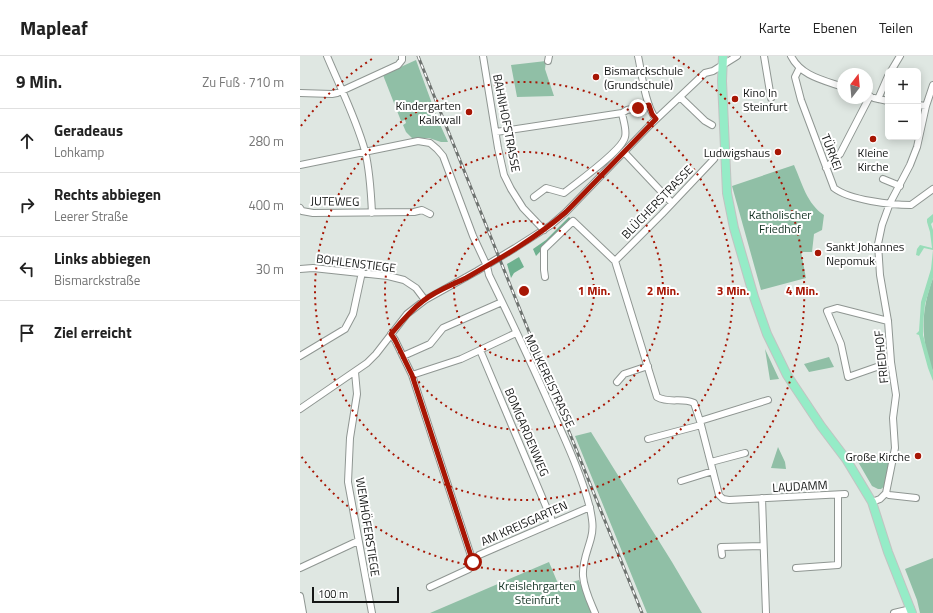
<!DOCTYPE html>
<html lang="de">
<head>
<meta charset="utf-8">
<style>
  :root { --surface:#fff; --page:#f2f2f2; --text:#222; --muted:#767676; --line:#e0e0e0 }
  body { margin:0; font-family:"Titillium Web",sans-serif; background:var(--page); color:var(--text) }
  .controls { position:absolute; right:12px; top:12px; display:grid; overflow:hidden; border-radius:6px; box-shadow:0 2px 10px #0003 }
  .controls button { width:36px; height:36px; display:grid; place-items:center; padding:0; border:0; border-bottom:1px solid var(--line); background:var(--surface); color:var(--text); font:20px sans-serif }
  .compass { position:absolute; left:537px; top:12px; width:36px; height:36px; border-radius:50%; background:var(--surface); box-shadow:0 2px 10px #0003; rotate:16deg }
  .scale { position:absolute; left:12px; bottom:10px; width:87px; box-sizing:border-box; padding-left:4px; border:2px solid #151716; border-top:0; font-size:11px; line-height:14px; white-space:nowrap; color:#151716; -webkit-text-stroke:3px #fff; paint-order:stroke }
  .stop { position:absolute; width:12px; height:12px; margin:-9px; border:3px solid #a71604; border-radius:50%; background:#fff }
  .stop.end { background:#a71604; border-color:#fff; box-shadow:0 1px 4px #0008 }
  .list { margin:0; padding:0; list-style:none }
  h2 { display:flex; justify-content:space-between; align-items:center; height:52px; margin:0; padding:0 16px; font-size:17px }
  h2 small { font-size:13px; font-weight:400; color:var(--muted) }
  .list li { display:grid; grid-template-columns:26px 1fr auto; gap:12px; align-items:center; box-sizing:border-box; height:64px; padding:0 16px; border-top:1px solid var(--line) }
  .list b { display:block; font-size:15px; white-space:nowrap }
  .list p { margin:0; font-size:13px; white-space:nowrap; color:var(--muted) }
  .list em { font-size:13px; font-style:normal; color:var(--muted) }
  .icon { flex:none; width:22px; height:22px; fill:none; stroke:currentColor; stroke-width:2; stroke-linecap:round; stroke-linejoin:round }
  .map { position:relative; flex:none; width:633px; height:557px; overflow:hidden }
  header { display:flex; align-items:center; gap:24px; box-sizing:border-box; height:56px; padding:0 20px; background:var(--surface); border-bottom:1px solid var(--line) }
  header strong { font-size:19px }
  nav { display:flex; gap:22px; margin-inline-start:auto; font-size:14px }
  main { display:flex }
  aside { flex:1; background:var(--surface) }
  .map>svg:first-child { display:block }
  .green { fill:#90bfa6 }
  .forest { fill:#6eb18f }
  .water { fill:#99ddb9 }
  .lines { fill:none; stroke-linecap:round; stroke-linejoin:round }
  .minor-casing { stroke:#8f9692; stroke-width:8 }
  .major-casing { stroke:#c2c3c2; stroke-width:10 }
  .minor { stroke:#fff; stroke-width:6 }
  .major { stroke:#95ecc7; stroke-width:8 }
  .rail-casing { stroke:#6e7370; stroke-width:3 }
  .rail { stroke:#fff; stroke-width:1.5; stroke-dasharray:4.5; stroke-linecap:butt }
  .route { stroke:#a71604; stroke-width:5 }
  .ring { fill:none; stroke:#a71604; stroke-width:2; stroke-dasharray:2 4 }
  .poi-dot { fill:#a71604; stroke:#fff; stroke-width:1.5 }
  .labels { text-anchor:middle; dominant-baseline:central; stroke-width:4; stroke-linejoin:round; paint-order:stroke }
  .poi-label { font-size:12px; fill:#151716; stroke:#fff; text-anchor:start }
  .street-label { font-size:12px; fill:#151716; stroke:#fff }
  .park-label { font-size:12px; fill:#133223; stroke:#fff }
  .centre { fill:#a71604; stroke:#fff; stroke-width:2 }
  .ring-label { font-size:12px; text-anchor:middle; font-weight:bold; fill:#a71604; stroke:#fff; stroke-width:4; stroke-linejoin:round; paint-order:stroke }
</style>
</head>
<body>
<header>
<strong>Mapleaf</strong>
<nav><a>Karte</a><a>Ebenen</a><a>Teilen</a></nav>
</header>
<main>
<aside>
<h2>9 Min.<small>Zu Fuß · 710 m</small></h2>
<ul class="list">
<li><svg class="icon" aria-label="ahead" viewBox="0 0 24 24"><path d="M12 20V5M6 11l6-6 6 6"/></svg><div><b>Geradeaus</b><p>Lohkamp</p></div><em>280 m</em></li>
<li><svg class="icon" aria-label="right" viewBox="0 0 24 24"><path d="M7 20v-9h11M14 6l5 5-5 5"/></svg><div><b>Rechts abbiegen</b><p>Leerer Straße</p></div><em>400 m</em></li>
<li><svg class="icon" aria-label="left" viewBox="0 0 24 24"><path d="M17 20v-9H6M10 6l-5 5 5 5"/></svg><div><b>Links abbiegen</b><p>Bismarckstraße</p></div><em>30 m</em></li>
<li><svg class="icon" aria-label="arrive" viewBox="0 0 24 24"><path d="M6 21V4h12l-3 4 3 4H6"/></svg><div><b>Ziel erreicht</b></div></li>
</ul>
</aside>
<div class="map">
<svg width="633" height="557" viewBox="0 0 633 557">
  <rect width="100%" height="100%" fill="#dfe7e2"/>
  <path class="green" d="M116 4 138 64 148 86H141L129 82H112L106 76 103 69 106 67 105 64 101 65 83 19Z
    M246 5 245 13 254 40 217 41 211 9Z
    M494 109C502 127 507 148 524 159L522 174 514 178 512 196H501L506 222 461 234 432 130Z
    M633 222V315C629 308 628 300 626 293 621 269 624 246 633 222Z
    M465 293 479 323 470 324Z
    M529 301 534 311 509 316 504 308Z
    M291 376 372 506 402 557H347L275 380Z
    M478 391 485 406 486 413 471 412Z
    M590 402 586 429 581 433H578L572 430 557 404Z
    M633 502V557H620L617 544 605 513Z
    M249 506 259 530 279 524 292 557H130Z"/>
  <path class="forest" d="M269 161 271 163 236 200 233 193 246 184Z
    M219 201 224 211 214 217 211 222 207 208Z"/>
  <path class="water" d="M633 158V166L631 168 633 174V222L625 248 623 268V279L633 315V325L628 312 619 279 616 278 619 275 621 246 631 213 633 194 624 192 619 200 616 199 617 193 620 189 632 192 630 176 627 166V163Z"/>
  <g class="lines">
    <g class="minor-casing">
      <path id="minor" d="M27 0C40 31 56 62 65 95 70 115 71 136 72 157
        M183 0 198 92 204 119 211 133 223 152 244 174
        M338 0C342 18 345 49 356 63
        M464 0 471 42
        M491 0C501 20 523 24 543 31
        M248 5 249 0
        M499 13 495 21 501 44 534 132C549 144 592 149 611 149L633 133
        M591 15 600 0
        M0 37 32 38 37 37 98 9 102 4V0
        M380 41 405 65 412 69
        M574 42 588 45
        M578 43 588 20
        M618 49 626 50
        M196 76 322 57 327 54 349 49
        M324 96 372 147
        M0 109 118 85 130 87 137 93 143 100 173 180 187 210 189 219C212 266 234 313 255 361 268 390 282 421 290 452 292 462 294 472 291 482 288 494 282 506 283 520 284 533 290 545 295 557
        M526 112 540 98 570 40
        M583 123 600 130
        M234 141 246 132 264 137C276 127 322 95 325 81 327 74 323 64 322 57
        M0 152 2 155 13 157 114 156 122 154 130 158
        M315 205 362 158 414 103
        M0 213 13 212 88 220 104 224 116 232 125 244
        M245 221 244 214V193L273 165 315 205 357 341C370 348 381 341 394 347L400 365 419 439 423 443 429 444 545 438
        M588 265 537 252 527 255 541 288 548 321 591 306
        M91 278 95 284 112 319 173 506
        M180 294 253 467
        M0 300 45 273 53 258 62 216
        M103 300 130 288 143 272 202 246
        M55 316 57 338 50 382 48 426 72 557
        M112 319 161 303 216 277
        M317 326 324 318 348 310
        M0 353 67 307 76 298 107 258 125 244 177 215 215 192 251 169 266 156 351 68 405 17 413 15 437 0
        M400 365 468 344
        M348 383 401 369
        M411 406 445 397
        M381 425 413 415
        M586 437 589 439 616 442
        M462 442 466 557
        M572 446 580 443 586 437 595 392 593 362 596 339 591 306 588 265 580 219 578 188 582 169 590 147 610 109 617 91 626 50 633 29
        M422 499 421 491 463 490
        M0 512 58 485
        M496 512 538 509V439
        M130 531 169 513C173 509 174 504 179 499L290 451
        M0 540 3 557
        M594 557 611 553"/>
    </g>
    <g class="major-casing">
      <path id="major" d="M423 0 422 25 427 137 434 172 454 241 467 278 487 319 521 370 546 403 572 446 588 496 612 557"/>
    </g>
    <use href="#minor" class="minor"/>
    <use href="#major" class="major"/>
    <g class="rail-casing">
      <path id="rail" d="M118 0 342 557"/>
    </g>
    <use href="#rail" class="rail"/>
  </g>
  <g class="lines">
    <path class="route" d="M173 506 112 319 95 284 91 278C101 266 110 255 123 245 135 235 152 229 166 222 201 202 236 182 266 156L356 63 352 58 349 49 338 52"/>
  </g>
  <g class="ring">
    <circle cx="224" cy="235" r="70"/>
    <circle cx="224" cy="235" r="139"/>
    <circle cx="224" cy="235" r="209"/>
    <path d="M1 70A278 278 0 0 1 75 1M373 1A278 278 0 1 1 1 400"/>
  </g>
  <g class="poi-dot">
    <circle cx="296" cy="21" r="4"/>
    <circle cx="435" cy="43" r="4"/>
    <circle cx="169" cy="56" r="4"/>
    <circle cx="573" cy="83" r="4"/>
    <circle cx="478" cy="96" r="4"/>
    <circle cx="518" cy="197" r="4"/>
    <circle cx="618" cy="400" r="4"/>
  </g>
  <g class="labels">
    <g class="poi-label">
      <text x="304" y="14">Bismarckschule<tspan x="304" dy="14">(Grundschule)</tspan></text>
      <text x="443" y="36">Kino In<tspan x="443" dy="14">Steinfurt</tspan></text>
      <text x="161" y="49" text-anchor="end">Kindergarten<tspan x="161" dy="14">Kalkwall</tspan></text>
      <text x="470" y="96" text-anchor="end">Ludwigshaus</text>
      <text x="573" y="96" text-anchor="middle">Kleine<tspan x="573" dy="14">Kirche</tspan></text>
      <text x="526" y="190">Sankt Johannes<tspan x="526" dy="14">Nepomuk</tspan></text>
      <text x="610" y="400" text-anchor="end">Große Kirche</text>
    </g>
    <g class="street-label">
      <text transform="translate(207 67) rotate(79)">BAHNHOFSTRASSE</text>
      <text transform="translate(532 96) rotate(69)">TÜRKEI</text>
      <text transform="translate(35 145) rotate(1)">JUTEWEG</text>
      <text transform="translate(357 146) rotate(-46)">BLÜCHERSTRASSE</text>
      <text transform="translate(56 207) rotate(7)">BOHLENSTIEGE</text>
      <text transform="translate(581 301) rotate(-96)">FRIEDHOF</text>
      <text transform="translate(250 325) rotate(65)">MOLKEREISTRASSE</text>
      <text transform="translate(227 376) rotate(67)">BOMGARDENWEG</text>
      <text transform="translate(500 430) rotate(-3)">LAUDAMM</text>
      <text transform="translate(224 467) rotate(-24)">AM KREISGARTEN</text>
      <text transform="translate(68 471) rotate(81)">WEMHÖFERSTIEGE</text>
    </g>
    <g class="park-label">
      <text x="480" y="158">Katholischer<tspan x="480" dy="14">Friedhof</tspan></text>
      <text x="237" y="529">Kreislehrgarten<tspan x="237" dy="14">Steinfurt</tspan></text>
    </g>
  </g>
  <circle cx="224" cy="235" r="6" class="centre"/>
  <g class="ring-label">
    <text x="294" y="239">1 Min.</text>
    <text x="363" y="239">2 Min.</text>
    <text x="433" y="239">3 Min.</text>
    <text x="502" y="239">4 Min.</text>
  </g>
</svg>
<div class="controls">
<button>+</button>
<button>−</button>
</div>
<svg class="compass" viewBox="-18 -18 36 36"><path d="M0-13l5 13h-10z" fill="#e53935"/><path d="M0 13l5-13h-10z" fill="#767676"/></svg>
<div class="scale">100 m</div>
<div class="stop" style="left:173px;top:506px"></div>
<div class="stop end" style="left:338px;top:52px"></div>
</div>
</main>
</body>
</html>
